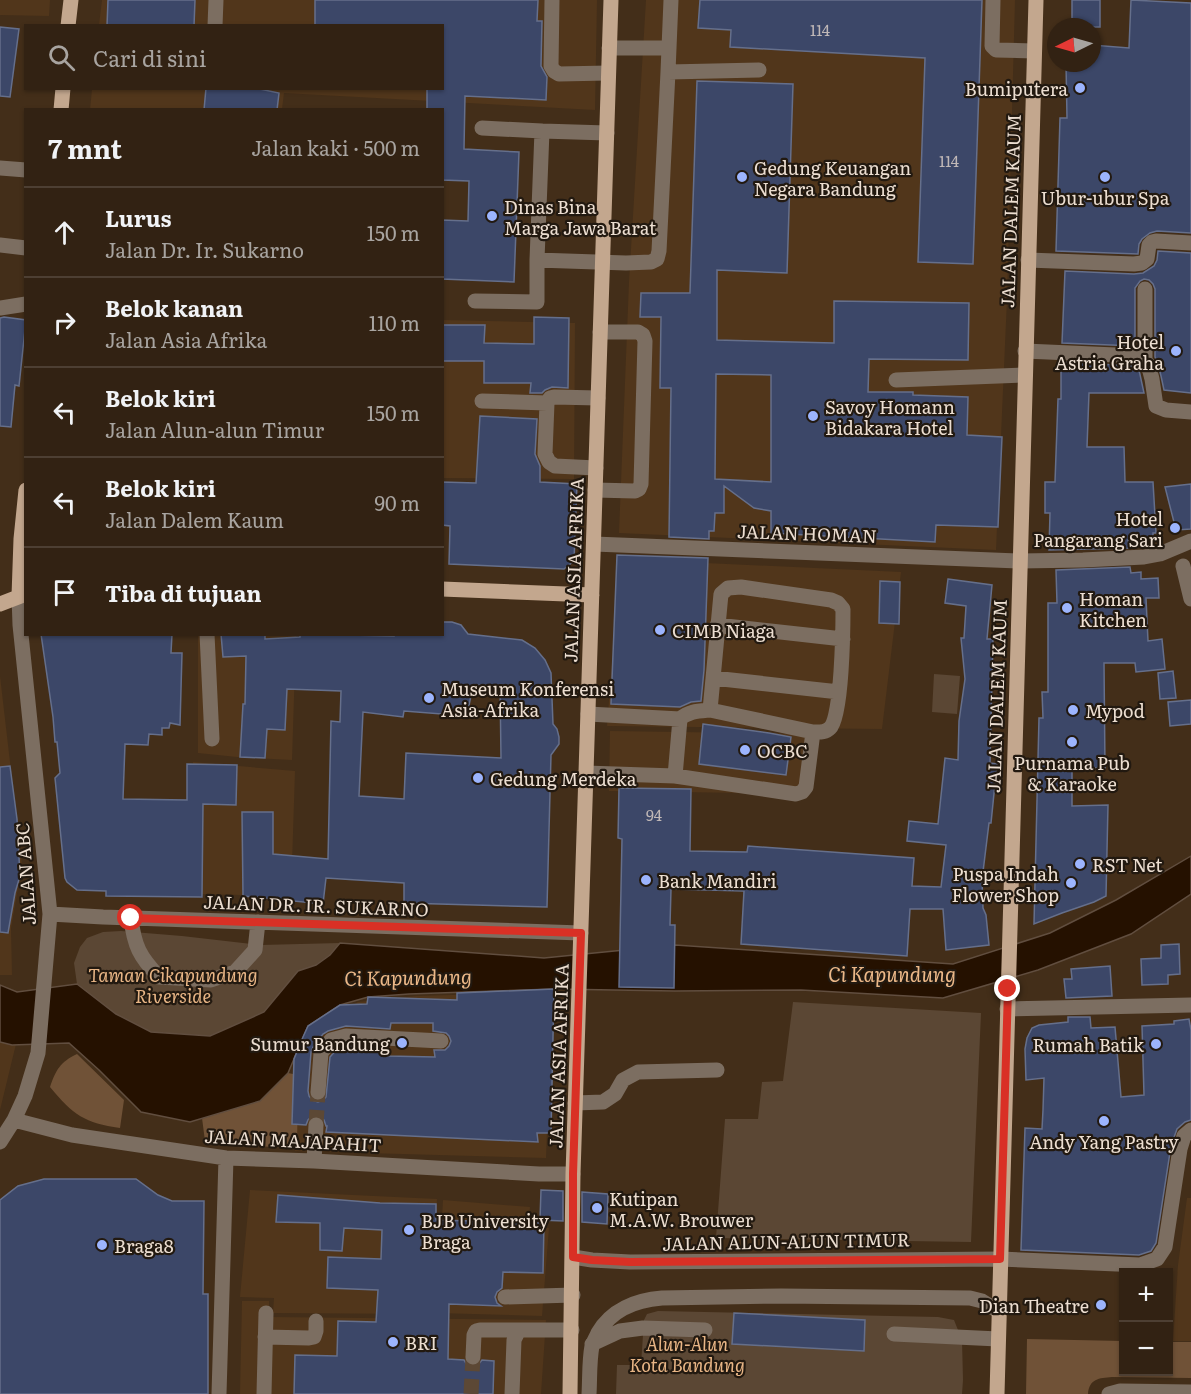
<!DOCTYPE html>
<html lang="id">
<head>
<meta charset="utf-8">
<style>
  :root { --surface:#322213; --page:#3a2a1c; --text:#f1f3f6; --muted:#a8a4a0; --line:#4d3f33 }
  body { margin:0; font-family:Literata,serif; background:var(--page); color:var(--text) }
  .controls { position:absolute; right:18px; bottom:18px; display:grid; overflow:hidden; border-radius:0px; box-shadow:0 2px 4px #0004 }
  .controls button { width:54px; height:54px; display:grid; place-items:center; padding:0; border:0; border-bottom:2px solid var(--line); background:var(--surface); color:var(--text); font:30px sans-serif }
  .compass { position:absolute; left:1047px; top:18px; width:54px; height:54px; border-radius:50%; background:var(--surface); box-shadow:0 2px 4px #0004; rotate:265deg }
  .stop { position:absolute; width:18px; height:18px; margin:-14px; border:4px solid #d93025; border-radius:50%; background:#fff }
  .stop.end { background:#d93025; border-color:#fff; box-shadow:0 2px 6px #0008 }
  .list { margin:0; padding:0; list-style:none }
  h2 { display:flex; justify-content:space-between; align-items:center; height:78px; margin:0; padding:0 24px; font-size:26px }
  h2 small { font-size:20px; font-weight:400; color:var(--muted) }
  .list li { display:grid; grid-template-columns:39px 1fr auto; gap:18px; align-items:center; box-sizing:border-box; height:90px; padding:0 24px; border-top:2px solid var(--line) }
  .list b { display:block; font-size:22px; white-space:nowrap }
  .list p { margin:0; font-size:20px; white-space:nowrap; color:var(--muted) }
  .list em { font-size:20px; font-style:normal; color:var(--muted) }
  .icon { flex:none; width:33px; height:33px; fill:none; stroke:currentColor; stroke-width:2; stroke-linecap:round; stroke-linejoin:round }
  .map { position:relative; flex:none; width:1191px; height:1394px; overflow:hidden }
  .search { position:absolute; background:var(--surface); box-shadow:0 2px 4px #0004; left:24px; top:24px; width:420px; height:66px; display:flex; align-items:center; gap:15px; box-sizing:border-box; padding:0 21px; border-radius:0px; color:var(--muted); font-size:22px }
  .panel { position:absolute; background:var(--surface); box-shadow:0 2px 4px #0004; left:24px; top:108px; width:420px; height:528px; border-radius:0px }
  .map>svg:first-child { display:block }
  .built { fill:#51361b }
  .green { fill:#5b4734 }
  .forest { fill:#705237 }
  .water { fill:#251100; stroke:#614e3f; stroke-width:1.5 }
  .building { fill:#3c4768; stroke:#656f8b; stroke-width:1.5; fill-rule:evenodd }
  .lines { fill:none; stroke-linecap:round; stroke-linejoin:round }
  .minor-tunnel { stroke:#5c4835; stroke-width:15; stroke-dasharray:15 8; stroke-linecap:butt }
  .minor { stroke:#7c6e61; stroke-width:15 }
  .major { stroke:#c3a78e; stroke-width:15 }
  .route { stroke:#d93025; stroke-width:8 }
  .poi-dot { fill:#9cb4fd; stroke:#221910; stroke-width:2 }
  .labels { text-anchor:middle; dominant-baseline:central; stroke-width:4.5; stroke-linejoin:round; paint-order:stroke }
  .number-label { font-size:15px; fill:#c0b8b7 }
  .poi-label { font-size:18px; fill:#ecded1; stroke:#221910; text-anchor:start }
  .street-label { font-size:18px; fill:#ecded1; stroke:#221910 }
  .park-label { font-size:18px; font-style:italic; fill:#e9b686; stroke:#221910 }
  .water-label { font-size:20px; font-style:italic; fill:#ecb888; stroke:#221910 }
</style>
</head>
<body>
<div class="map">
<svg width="1191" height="1394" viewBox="0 0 1191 1394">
  <rect width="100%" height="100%" fill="#432e19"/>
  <path class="built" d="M0 0H50L49 16 0 15Z
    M102 0H597L595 110 284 93 282 109 90 110 92 89 442 88V26L99 25Z
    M646 0H1015L1007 299 996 550 619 533 629 282Z
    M443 320 575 323 574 479 443 478Z
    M620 559 901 572 882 729 607 726Z
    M198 635H296L292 760 237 757 198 753Z
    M0 676 22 865 11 928 12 975H0Z
    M610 731 816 734 809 794 609 791Z
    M193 762 295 771 291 896 195 894Z
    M552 992 546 1158 295 1151 296 1060 346 1009 358 1002 416 996Z
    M0 1038 16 1044 0 1110Z
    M250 1190 437 1199 431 1314 273 1313 274 1298 240 1297Z
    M1187 1198H1191V1341H1173L1178 1265Z
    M443 1200 530 1207 528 1226 549 1228 542 1316 437 1313Z
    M242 1301H269V1317L546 1320 541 1394H240Z"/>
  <path class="green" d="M934 674 960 676 957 714 932 712Z
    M121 931 182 936 261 945 340 943 330 955 316 965 298 971 264 1012 210 1036 151 1032 116 1014 77 984 74 963 80 947 87 938 103 932Z
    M793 1002 981 1013 971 1242 716 1238 725 1119H758L762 1082 783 1081Z
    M658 1311 938 1317 954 1320 962 1340 963 1380 962 1394H616L617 1365H641L644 1320 647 1314Z"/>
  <path class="forest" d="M77 1054 124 1100 120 1128C85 1123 73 1115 50 1087 56 1070 60 1062 77 1054Z
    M288 1073 298 1075 297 1148 233 1145 205 1141 202 1118 259 1101Z
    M1027 1339 1123 1341 1124 1372H1168L1169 1342H1191V1378L1112 1377C1099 1378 1089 1379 1088 1394H1026Z"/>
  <path class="water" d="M1191 856V894L1131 934 1038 970 943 998 801 990 675 991 554 989 409 994 368 997 340 1005 308 1026 288 1073 260 1101 190 1122 141 1112 99 1070 69 1043 12 1045 0 1042V985L17 992 77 984 116 1014 151 1032 210 1036 264 1012 298 971 316 965 330 955 340 943 544 958 675 945 953 964 1050 933 1116 900Z"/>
  <path class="building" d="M108 0H195L194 26H107Z
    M315 0H538L537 21H542L541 66 547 77 546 100 465 96 464 149 519 152 514 282 442 279V220L468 221 469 181 442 180V110H427V88H442V26H315Z
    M700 0H982L973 264 918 262 925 58 730 47 731 30 698 28Z
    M1072 0H1100V27H1072Z
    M1131 0 1191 3V233L1157 231 1150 233 1142 239 1139 244 1138 254 1056 251 1060 118H1067L1066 63H1092V45L1129 48Z
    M0 27 19 29 10 97 0 96Z
    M697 81 793 84 787 273 717 270V340L834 343V301L969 303 968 360 869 359 868 392H913V395L968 397 967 435 1002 437 998 527 936 525 935 542 771 533V511L754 508 724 486V513H715L714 531H709V539L669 537 671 388H660L661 317H640L641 293H690ZM716 374 771 375V482L715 479Z
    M206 88H255L279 93 277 110H204Z
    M1158 251 1191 253V393L1164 390 1161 376 1157 361 1155 357V289L1153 284 1149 280 1144 279 1140 281 1135 288V346L1062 343 1065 271 1134 274 1143 273 1154 266 1157 260Z
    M4 317 26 320 19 386 15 385 11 427 0 426V318Z
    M534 317 569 318 568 388 552 387 545 390 542 393H530L531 383H484V361H442V325H485L484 343 534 344Z
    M1061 362 1134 366 1139 370 1144 393H1089L1087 447H1124L1125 482H1153L1156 533H1153V540H1128L1129 548 1049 550 1050 513H1045V482H1055L1058 399H1061Z
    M480 416 537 419 535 454 540 466V482L577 484 574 561 564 569 449 564 450 526 442 525V482L476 483Z
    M1191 484V529L1176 530 1165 487Z
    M617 555 708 558 704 670 701 701 691 702 680 707 611 704Z
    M1130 567 1131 573 1141 572V579L1158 578 1159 598H1146L1148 641 1162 639 1165 669 1136 672 1135 663H1104L1105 768 1072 767V806L1108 805 1106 896 1094 902 1062 913 1034 924 1039 718H1043L1042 692H1048V603H1057L1056 570Z
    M948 579 992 585 987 639H993L990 763 997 764 991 823H989L982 880 983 908 986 915 989 945 946 950 943 909H910L907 956 741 944 744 891 671 889 670 925H675L674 988 619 987 622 839 618 838 619 788 691 789 690 851 747 852 748 846 914 858 912 886 941 887 946 845 907 841 909 821 938 824 945 758 958 760 959 721 965 679 961 638H964L966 606 945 603Z
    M880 581 900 582 899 624 879 623Z
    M442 622H452L461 625 468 634 522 640 535 648 545 660 551 673 553 724 557 729 559 737V744L551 755 547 907 404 903V883L326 878 323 904 243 896 242 812H273V854L328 859 331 721 340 722 341 691 287 689 285 730 267 729 265 758 240 757 243 704H245L246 656 223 657 221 634H265V639L300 637V634L394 636V634H442ZM473 685H500L501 758 406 753 404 799 359 796 363 712 403 717 404 711 467 716Z
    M41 634H172L171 653H182L180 725 170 723 169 728H162V735L149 734 148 745 125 744 123 799 187 800V764L237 765 236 805 203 804 202 897 106 896V891L77 890 67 882 65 878 55 778 60 773 57 742H55L53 717Z
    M1173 671 1176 698 1160 699 1158 673Z
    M1191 700V724L1170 726 1168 702Z
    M703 724 769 733 791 737 786 775 699 764Z
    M10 766 17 819 20 876 15 893 8 933 0 932V767Z
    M1179 944 1180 974 1168 975V984L1142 985 1141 959 1161 958V945Z
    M1110 966 1112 996 1066 998 1064 979H1072L1071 969Z
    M554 989 551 1133H537L538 1142 326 1132 327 1126H326L324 1120 317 1115 311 1117 308 1120 306 1125 292 1124 294 1059 303 1037 308 1026 340 1005 367 1004 368 997 457 1000V993ZM391 1023H433V1031L446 1033 449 1036 451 1041 449 1046 445 1050H434L435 1057 388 1056V1048L347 1046 337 1049 330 1057 326 1097 323 1100 318 1102 312 1100 309 1096 308 1091 311 1052 313 1047 323 1034 328 1031 346 1026 390 1029Z
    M1068 1017H1090L1091 1028 1115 1027 1121 1097 1144 1095 1142 1026 1174 1024V1021L1189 1019 1191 1030V1120L1185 1122 1177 1129 1171 1146 1156 1243 1151 1251 1139 1255 1021 1250 1025 1128 1042 1129 1043 1110 1044 1078 1026 1080 1025 1049 1027 1038 1032 1028 1039 1025 1068 1022Z
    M44 1179H136L158 1195 172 1201H204L203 1294H208V1394H0V1200L18 1186Z
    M541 1190 563 1191V1221L540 1220Z
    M582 1192 608 1194 607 1224 582 1222Z
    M278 1195 380 1203 436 1204V1220L544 1223 543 1273 503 1272 502 1288 497 1292 495 1297 497 1303 501 1306 449 1304 448 1359 464 1360 467 1365 473 1367 478 1365 482 1360 494 1361 493 1394H294L295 1355 337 1356 338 1321 376 1322 378 1290 327 1288 328 1257 381 1259 382 1230 344 1228 342 1251 320 1250V1223L276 1222Z
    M734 1313 865 1320 864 1351 732 1344Z"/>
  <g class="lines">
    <path class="minor-tunnel" d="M316 1125 318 1092
      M471 1394 473 1357"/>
    <path class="minor" d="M552 0 551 66 554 71 559 74 608 73
      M993 0 992 46 996 50 1034 51
      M215 26 216 0
      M609 48H669
      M668 72 671 0
      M482 128 542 131
      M607 133 542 131 537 260 626 263 651 262 657 259 659 251 668 72 759 70
      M0 168 26 170
      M0 245 26 248
      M1028 260 1134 264 1142 263 1147 259 1149 245 1152 242 1156 241 1191 243
      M475 301 537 302V260
      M0 308 26 304
      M1025 351 1138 356 1148 364 1152 379 1156 406 1166 410 1191 412
      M1145 361V289
      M896 380 1025 375
      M482 401 547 403 545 454 549 462 555 466 596 468
      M547 403 550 398 554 397 598 398
      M595 490 635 491 639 489 641 484 645 341 643 335 638 332H600
      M594 544 1020 561 1083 560 1144 557 1160 554 1191 541
      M1183 566 1191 599
      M717 625 843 639
      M207 634 212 739
      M713 678 839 692
      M588 714 680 719C689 711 698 711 710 710L813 732C819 732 825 733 830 728 842 717 843 628 843 609L838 603 831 600 741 587 728 588 721 594 710 710
      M586 773 675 776 796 794 802 792 806 787 813 732
      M675 776 680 719
      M50 914 103 917 581 933
      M131 918C134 946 140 957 159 977L211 980 235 972 255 950 258 922
      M1007 1009 1191 1005
      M318 1092 321 1053 331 1040 346 1036 441 1041
      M575 1103 603 1102 615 1094 623 1080 638 1072 717 1070
      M14 1120 72 1135 226 1158 314 1161 539 1174H573
      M0 1142 14 1120 25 1096 38 1053 50 914 20 625 19 596
      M314 1161 316 1125
      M573 1257 592 1260 630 1262 1000 1259 1140 1265 1157 1259 1165 1247 1180 1149 1184 1136 1191 1130
      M505 1297 573 1295
      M894 1334 998 1339
      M265 1337 309 1338 314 1337 316 1331V1321
      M592 1344 620 1331 643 1328 705 1330
      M473 1357 474 1335 476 1331 480 1330H519
      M219 1394 226 1158
      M264 1394 266 1313
      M512 1394 514 1340 519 1330H572
      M589 1394C590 1378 589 1362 592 1346 593 1342 596 1338 598 1333 611 1310 636 1300 662 1298L781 1296 970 1298 982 1301 998 1311
      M1109 1394 1120 1391 1191 1392"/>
    <path class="major" d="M68 26 71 0
      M61 110 63 88
      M442 589 592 595
      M19 596 21 539 26 490
      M0 604 26 594
      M570 1394 573 1174 611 0
      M997 1394 1036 0"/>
  </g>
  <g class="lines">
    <path class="route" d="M131 918 581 933 573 1174V1257L592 1260 630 1262 1000 1259 1008 989"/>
  </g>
  <g class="poi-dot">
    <circle cx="1080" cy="88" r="6"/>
    <circle cx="742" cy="177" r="6"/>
    <circle cx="1105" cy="177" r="6"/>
    <circle cx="492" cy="216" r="6"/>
    <circle cx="1176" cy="351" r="6"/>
    <circle cx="813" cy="416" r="6"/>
    <circle cx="1175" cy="528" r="6"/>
    <circle cx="1067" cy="608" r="6"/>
    <circle cx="660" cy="630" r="6"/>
    <circle cx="429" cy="698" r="6"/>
    <circle cx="1073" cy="710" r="6"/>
    <circle cx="1072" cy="742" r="6"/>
    <circle cx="745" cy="750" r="6"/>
    <circle cx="478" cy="778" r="6"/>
    <circle cx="1080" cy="864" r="6"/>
    <circle cx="646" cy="880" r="6"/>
    <circle cx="1071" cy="883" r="6"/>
    <circle cx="402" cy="1043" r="6"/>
    <circle cx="1156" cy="1044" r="6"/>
    <circle cx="1104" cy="1121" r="6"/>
    <circle cx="597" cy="1208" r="6"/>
    <circle cx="409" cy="1230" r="6"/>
    <circle cx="102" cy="1245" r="6"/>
    <circle cx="1101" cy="1305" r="6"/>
    <circle cx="393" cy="1342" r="6"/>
  </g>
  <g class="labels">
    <g class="number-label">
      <text x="820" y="29">114</text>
      <text x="949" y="160">114</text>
      <text x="654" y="814">94</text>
    </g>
    <g class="poi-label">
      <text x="1068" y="88" text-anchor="end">Bumiputera</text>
      <text x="754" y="167">Gedung Keuangan<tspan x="754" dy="21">Negara Bandung</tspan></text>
      <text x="1105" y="197" text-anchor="middle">Ubur-ubur Spa</text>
      <text x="504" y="206">Dinas Bina<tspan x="504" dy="21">Marga Jawa Barat</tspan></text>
      <text x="1164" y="341" text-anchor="end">Hotel<tspan x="1164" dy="21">Astria Graha</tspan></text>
      <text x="825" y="406">Savoy Homann<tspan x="825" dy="21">Bidakara Hotel</tspan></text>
      <text x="1163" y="518" text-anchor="end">Hotel<tspan x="1163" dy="21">Pangarang Sari</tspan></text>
      <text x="1079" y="598">Homan<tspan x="1079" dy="21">Kitchen</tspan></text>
      <text x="672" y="630">CIMB Niaga</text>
      <text x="441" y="688">Museum Konferensi<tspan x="441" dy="21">Asia-Afrika</tspan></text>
      <text x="1085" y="710">Mypod</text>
      <text x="757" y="750">OCBC</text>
      <text x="1072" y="762" text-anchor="middle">Purnama Pub<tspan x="1072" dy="21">&amp; Karaoke</tspan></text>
      <text x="490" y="778">Gedung Merdeka</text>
      <text x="1092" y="864">RST Net</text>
      <text x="1059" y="873" text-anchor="end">Puspa Indah<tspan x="1059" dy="21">Flower Shop</tspan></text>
      <text x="658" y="880">Bank Mandiri</text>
      <text x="390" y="1043" text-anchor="end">Sumur Bandung</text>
      <text x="1144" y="1044" text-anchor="end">Rumah Batik</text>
      <text x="1104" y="1141" text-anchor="middle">Andy Yang Pastry</text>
      <text x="609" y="1198">Kutipan<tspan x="609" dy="21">M.A.W. Brouwer</tspan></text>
      <text x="421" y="1220">BJB University<tspan x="421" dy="21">Braga</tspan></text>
      <text x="114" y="1245">Braga8</text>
      <text x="1089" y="1305" text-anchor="end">Dian Theatre</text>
      <text x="405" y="1342">BRI</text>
    </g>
    <g class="street-label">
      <text transform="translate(1010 211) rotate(-88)">JALAN DALEM KAUM</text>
      <text transform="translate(807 533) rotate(2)">JALAN HOMAN</text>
      <text transform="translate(573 570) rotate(-88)">JALAN ASIA AFRIKA</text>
      <text transform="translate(996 696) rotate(-88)">JALAN DALEM KAUM</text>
      <text transform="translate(25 874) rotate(-94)">JALAN ABC</text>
      <text transform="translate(316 905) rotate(2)">JALAN DR. IR. SUKARNO</text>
      <text transform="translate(558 1056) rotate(-88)">JALAN ASIA AFRIKA</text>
      <text transform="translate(293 1140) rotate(3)">JALAN MAJAPAHIT</text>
      <text transform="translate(786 1241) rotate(-1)">JALAN ALUN-ALUN TIMUR</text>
    </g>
    <g class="park-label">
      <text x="173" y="974">Taman Cikapundung<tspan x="173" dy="21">Riverside</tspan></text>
      <text x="687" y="1343">Alun-Alun<tspan x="687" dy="21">Kota Bandung</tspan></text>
    </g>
    <g class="water-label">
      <text x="892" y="973">Ci Kapundung</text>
      <text transform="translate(408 976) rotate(-1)">Ci Kapundung</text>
    </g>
  </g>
</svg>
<div class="controls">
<button>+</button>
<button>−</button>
</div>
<svg class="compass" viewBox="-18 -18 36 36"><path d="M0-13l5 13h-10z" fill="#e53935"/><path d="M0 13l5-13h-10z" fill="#a8a4a0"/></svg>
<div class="stop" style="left:131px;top:918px"></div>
<div class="stop end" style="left:1008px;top:989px"></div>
<div class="search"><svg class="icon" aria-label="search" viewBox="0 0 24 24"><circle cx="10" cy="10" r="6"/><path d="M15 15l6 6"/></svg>Cari di sini</div>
<section class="panel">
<h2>7 mnt<small>Jalan kaki · 500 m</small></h2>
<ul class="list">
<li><svg class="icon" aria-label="ahead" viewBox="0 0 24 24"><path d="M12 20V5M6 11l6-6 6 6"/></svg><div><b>Lurus</b><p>Jalan Dr. Ir. Sukarno</p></div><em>150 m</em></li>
<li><svg class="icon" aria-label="right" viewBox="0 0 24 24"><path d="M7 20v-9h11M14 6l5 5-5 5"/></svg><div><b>Belok kanan</b><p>Jalan Asia Afrika</p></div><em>110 m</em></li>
<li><svg class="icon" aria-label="left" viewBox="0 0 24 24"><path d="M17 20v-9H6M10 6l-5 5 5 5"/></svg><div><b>Belok kiri</b><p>Jalan Alun-alun Timur</p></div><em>150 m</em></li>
<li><svg class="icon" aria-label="left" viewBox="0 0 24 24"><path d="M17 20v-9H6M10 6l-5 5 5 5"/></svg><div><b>Belok kiri</b><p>Jalan Dalem Kaum</p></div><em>90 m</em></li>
<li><svg class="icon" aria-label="arrive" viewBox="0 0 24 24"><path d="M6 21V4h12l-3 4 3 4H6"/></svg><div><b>Tiba di tujuan</b></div></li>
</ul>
</section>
</div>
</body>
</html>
